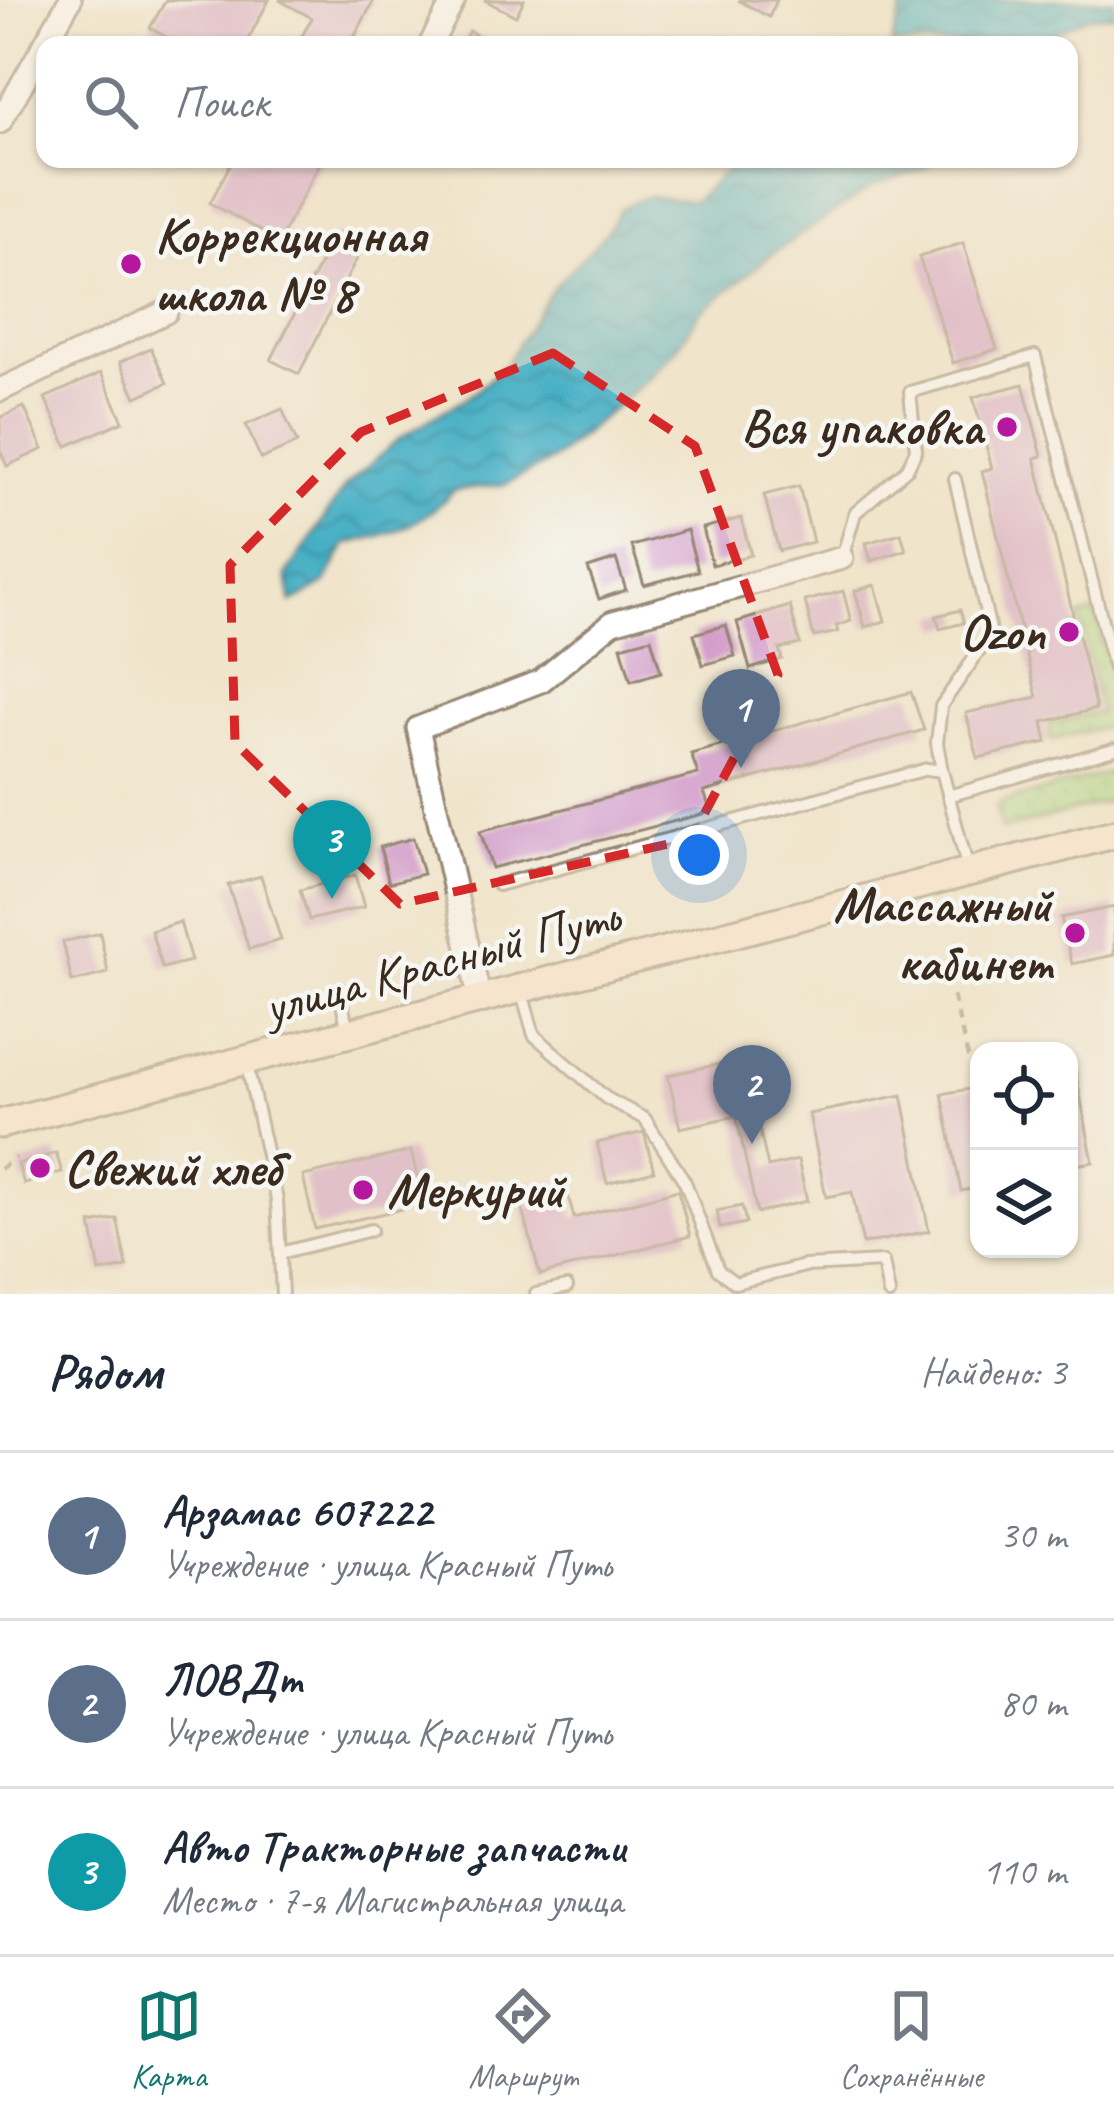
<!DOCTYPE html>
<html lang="ru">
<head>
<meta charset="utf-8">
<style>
  :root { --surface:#fff; --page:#f2f2f3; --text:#1f2937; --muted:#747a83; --line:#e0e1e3; --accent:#0f766e }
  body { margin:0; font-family:Caveat,sans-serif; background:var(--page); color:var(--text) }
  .controls { position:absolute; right:36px; bottom:36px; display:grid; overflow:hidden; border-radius:24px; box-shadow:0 3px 9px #0004 }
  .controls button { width:108px; height:108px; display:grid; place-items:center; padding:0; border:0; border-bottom:3px solid var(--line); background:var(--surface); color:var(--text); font:60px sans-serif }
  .you { position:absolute; left:699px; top:855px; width:42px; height:42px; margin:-30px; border:9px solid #fff; border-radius:50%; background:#1a73e8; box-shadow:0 0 0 18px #1a73e833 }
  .badge { display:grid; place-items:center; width:78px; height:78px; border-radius:50%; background:var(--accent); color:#fff; font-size:39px; font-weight:700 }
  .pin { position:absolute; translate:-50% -99px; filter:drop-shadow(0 3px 6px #0008) }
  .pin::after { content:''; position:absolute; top:63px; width:42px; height:36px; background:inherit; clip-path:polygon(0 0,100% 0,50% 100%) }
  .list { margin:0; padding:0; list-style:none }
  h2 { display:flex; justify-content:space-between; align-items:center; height:156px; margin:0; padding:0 48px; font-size:51px }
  h2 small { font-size:39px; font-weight:400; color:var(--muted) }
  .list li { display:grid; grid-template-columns:78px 1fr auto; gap:36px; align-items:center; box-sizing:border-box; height:168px; padding:0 48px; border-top:3px solid var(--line) }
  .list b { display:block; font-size:45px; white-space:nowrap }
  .list p { margin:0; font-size:39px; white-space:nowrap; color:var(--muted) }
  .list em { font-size:39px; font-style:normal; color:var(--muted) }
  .icon { flex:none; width:66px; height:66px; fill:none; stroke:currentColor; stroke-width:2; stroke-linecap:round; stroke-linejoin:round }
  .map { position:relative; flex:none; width:1114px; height:1294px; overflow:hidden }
  .search { position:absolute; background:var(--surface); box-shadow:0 3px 9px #0004; left:36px; right:36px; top:36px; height:132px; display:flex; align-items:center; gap:30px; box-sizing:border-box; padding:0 42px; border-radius:24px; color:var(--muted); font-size:45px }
  .sheet { height:660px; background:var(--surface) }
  nav { display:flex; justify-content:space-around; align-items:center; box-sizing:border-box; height:168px; border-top:3px solid var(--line); background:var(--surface); font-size:33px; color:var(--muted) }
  nav a { display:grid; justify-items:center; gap:6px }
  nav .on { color:var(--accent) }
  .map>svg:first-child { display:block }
  .grass { fill:url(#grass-dots); stroke:#708050; stroke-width:3 }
  .water { fill:url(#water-waves); stroke:#406c71; stroke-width:3 }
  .building { fill:#d196c8 }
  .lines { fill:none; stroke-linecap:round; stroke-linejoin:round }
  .service-casing { stroke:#968774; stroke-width:16 }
  .minor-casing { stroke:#968774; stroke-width:27 }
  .secondary-casing { stroke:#968774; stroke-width:33 }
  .path { stroke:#968774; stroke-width:4.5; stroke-dasharray:9 9; stroke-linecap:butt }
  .service { stroke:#fff; stroke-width:10 }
  .minor { stroke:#fff; stroke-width:21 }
  .secondary { stroke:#fce5d0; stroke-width:27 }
  .marked { fill:none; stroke:#d62828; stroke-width:9; stroke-dasharray:24 15; stroke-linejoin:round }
  .poi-dot { fill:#b5179e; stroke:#f6f6f2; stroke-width:4.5 }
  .labels { text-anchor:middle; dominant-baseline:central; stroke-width:9; stroke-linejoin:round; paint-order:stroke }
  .poi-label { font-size:51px; font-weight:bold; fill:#3b2a1e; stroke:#f6f6f2; text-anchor:start }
  .street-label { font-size:51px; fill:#3b2a1e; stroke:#f6f6f2 }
</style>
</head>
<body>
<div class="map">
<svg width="1114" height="1294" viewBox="0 0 1114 1294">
  <defs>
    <pattern id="grass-dots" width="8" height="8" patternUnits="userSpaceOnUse" patternTransform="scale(3)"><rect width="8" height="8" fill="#a5d583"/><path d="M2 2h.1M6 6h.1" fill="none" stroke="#8fb771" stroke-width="1.8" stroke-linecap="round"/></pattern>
    <pattern id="water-waves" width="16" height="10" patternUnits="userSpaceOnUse" patternTransform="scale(3)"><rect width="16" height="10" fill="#45afc4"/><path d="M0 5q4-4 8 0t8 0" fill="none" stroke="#3b8f9f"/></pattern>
  </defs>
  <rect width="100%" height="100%" fill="#f6f6f2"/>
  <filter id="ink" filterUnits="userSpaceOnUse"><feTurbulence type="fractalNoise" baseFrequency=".00833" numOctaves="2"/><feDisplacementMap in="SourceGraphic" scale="24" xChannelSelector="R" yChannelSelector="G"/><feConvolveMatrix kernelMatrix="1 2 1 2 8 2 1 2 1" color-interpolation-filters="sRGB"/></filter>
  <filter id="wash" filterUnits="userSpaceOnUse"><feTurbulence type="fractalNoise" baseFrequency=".004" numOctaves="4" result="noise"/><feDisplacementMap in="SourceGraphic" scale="48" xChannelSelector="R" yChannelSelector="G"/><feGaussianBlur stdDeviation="2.7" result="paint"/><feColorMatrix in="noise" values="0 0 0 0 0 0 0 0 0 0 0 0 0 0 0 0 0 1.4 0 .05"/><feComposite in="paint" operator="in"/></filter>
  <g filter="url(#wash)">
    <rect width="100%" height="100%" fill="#f0e4ca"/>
    <path class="grass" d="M1096 612 1114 687V725L1051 740 1048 724 1100 712 1079 616Z
      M1114 771V800L1002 830 996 809 999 803Z"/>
    <path class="water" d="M905 0H1114V15L1088 16 1030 45H891Z
      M739 159H934L923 170 873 186 774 253 700 313 677 348 649 378 554 459 506 484 454 490C420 527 394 533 346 544L325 584 292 603 287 575 345 487 400 438 475 392 505 364 553 288 604 235 621 208 648 196 693 201Z"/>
    <g id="blocks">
      <path class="building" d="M166 0H269L245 45H181L150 28Z
        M279 0H374L350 45H297L312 18Z
        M484 0H524L516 16Z
        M738 0H777L769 17Z
        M469 31 494 45H461Z
        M233 159 321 161 279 241 210 203Z
        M335 234 362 248 299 374 271 360Z
        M963 243 997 349 953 363 919 257Z
        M151 348 167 383 136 397 120 362Z
        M101 373 123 421 67 446 45 398Z
        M1023 384 1042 456 1035 458 1096 709 1043 722 1047 742 978 758 966 713 1037 697 982 471 992 468 973 397Z
        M24 407 43 449 7 466 0 450V418Z
        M282 409 297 443 261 459 246 425Z
        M799 486 813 542 779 551 764 495Z
        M741 518 751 555 712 565 703 528Z
        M687 530 698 571 644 585 632 546Z
        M901 533 906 550 871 561 866 543Z
        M616 559 626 590 599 599 588 568Z
        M875 585 885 621 865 627 855 591Z
        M843 591 851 621 836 626 838 632 814 637 805 601Z
        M790 606 800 644 779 649 782 659 750 669 737 622Z
        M960 610 964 623 940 629 936 616Z
        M726 625 735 656 703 665 694 634Z
        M651 638 661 672 631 681 621 646Z
        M911 692 924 730 704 792 711 812 492 868 480 831 698 774 691 754Z
        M413 838 423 874 389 883 380 847Z
        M355 875 364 907 309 920 300 890Z
        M261 876 281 940 249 949 228 885Z
        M1114 907V955L1072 964 1061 918Z
        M180 922 191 961 162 968 151 931Z
        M100 933 108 973 72 982 63 942Z
        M744 1059 768 1167 798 1160 807 1201 757 1213 736 1116 680 1128 668 1075Z
        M1074 1063 1093 1162 1069 1166V1064Z
        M979 1087V1187L961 1191 942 1094Z
        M902 1095 929 1231 863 1244 852 1192 826 1197 809 1114Z
        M644 1132 654 1171 607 1183 597 1143Z
        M411 1151 424 1204 315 1229 303 1176Z
        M56 1153 62 1172 24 1184 18 1164Z
        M678 1190 690 1236 540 1275 522 1207 568 1195 574 1218Z
        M742 1206 746 1223 720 1228 717 1211Z
        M117 1219 127 1267 100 1272 91 1224Z"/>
    </g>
  </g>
  <g filter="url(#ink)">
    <use href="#blocks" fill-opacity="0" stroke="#968774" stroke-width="3"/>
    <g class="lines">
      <g class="service-casing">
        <path id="service" d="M842 558 855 513 907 469 916 450 910 392 1035 356 1114 668
          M942 771 937 743 941 706 991 634 955 479
          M948 796 1114 749
          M498 885 927 769 942 771 968 869
          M521 989 534 1035 606 1098 645 1119 685 1182 718 1270 735 1283 805 1266 883 1262 889 1294
          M340 994 348 1031
          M246 1061 277 1200 282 1294
          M280 1253 371 1230
          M536 1294 567 1287"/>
      </g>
      <g class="minor-casing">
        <path id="minor" d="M430 45 454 0
          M0 122 70 0
          M0 390 166 312
          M480 1000 418 728 541 681 613 622 842 558"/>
      </g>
      <g class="secondary-casing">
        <path id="secondary" d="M0 1124 1114 834"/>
      </g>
      <path class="path" d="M953 996 968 1057 979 1061
        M0 1169 16 1157"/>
      <use href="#service" class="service"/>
      <use href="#minor" class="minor"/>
      <use href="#secondary" class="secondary"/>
    </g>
  </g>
  <path d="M0 0H1114V1294H0ZM553 353 695 446 778 675 691 839 400 904 235 743 230 565 361 432Z" fill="#f0e4ca" fill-opacity=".55" fill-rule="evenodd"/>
  <path class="marked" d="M553 353 695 446 778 675 691 839 400 904 235 743 230 565 361 432Z"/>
  <g class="poi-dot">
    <circle cx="131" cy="264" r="12"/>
    <circle cx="1007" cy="427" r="12"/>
    <circle cx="1069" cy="632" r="12"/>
    <circle cx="1075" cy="933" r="12"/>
    <circle cx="40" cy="1168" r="12"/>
    <circle cx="363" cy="1190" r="12"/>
  </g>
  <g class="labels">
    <g class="poi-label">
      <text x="155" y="235">Коррекционная<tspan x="155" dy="59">школа № 8</tspan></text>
      <text x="983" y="427" text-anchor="end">Вся упаковка</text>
      <text x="1045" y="632" text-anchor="end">Ozon</text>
      <text x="1051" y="904" text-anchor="end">Массажный<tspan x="1051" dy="59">кабинет</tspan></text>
      <text x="64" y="1168">Свежий хлеб</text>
      <text x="387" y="1190">Меркурий</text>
    </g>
    <g class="street-label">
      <text transform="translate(441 961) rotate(-15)">улица Красный Путь</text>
    </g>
  </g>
</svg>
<div class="controls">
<button><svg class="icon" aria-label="locate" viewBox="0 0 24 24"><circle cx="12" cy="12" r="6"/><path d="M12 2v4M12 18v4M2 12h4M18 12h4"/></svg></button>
<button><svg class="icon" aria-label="layers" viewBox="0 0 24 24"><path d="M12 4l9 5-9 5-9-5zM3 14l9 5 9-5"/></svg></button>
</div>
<div class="you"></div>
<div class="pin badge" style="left:741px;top:768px;background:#5c6f8a">1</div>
<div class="pin badge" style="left:752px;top:1144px;background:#5c6f8a">2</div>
<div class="pin badge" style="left:332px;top:899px;background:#0f9aa8">3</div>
<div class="search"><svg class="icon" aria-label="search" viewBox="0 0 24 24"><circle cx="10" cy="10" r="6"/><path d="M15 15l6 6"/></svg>Поиск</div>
</div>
<section class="sheet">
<h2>Рядом<small>Найдено: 3</small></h2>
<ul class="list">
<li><span class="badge" style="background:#5c6f8a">1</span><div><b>Арзамас 607222</b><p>Учреждение · улица Красный Путь</p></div><em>30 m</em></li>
<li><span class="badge" style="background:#5c6f8a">2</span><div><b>ЛОВДт</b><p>Учреждение · улица Красный Путь</p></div><em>80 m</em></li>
<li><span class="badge" style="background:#0f9aa8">3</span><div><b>Авто Тракторные запчасти</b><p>Место · 7-я Магистральная улица</p></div><em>110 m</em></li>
</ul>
</section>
<nav>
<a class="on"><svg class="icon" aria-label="map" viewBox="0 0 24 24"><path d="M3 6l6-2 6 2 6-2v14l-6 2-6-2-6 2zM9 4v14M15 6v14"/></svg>Карта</a>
<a><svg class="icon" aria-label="directions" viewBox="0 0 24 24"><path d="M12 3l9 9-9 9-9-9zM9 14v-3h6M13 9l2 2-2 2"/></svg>Маршрут</a>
<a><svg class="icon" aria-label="saved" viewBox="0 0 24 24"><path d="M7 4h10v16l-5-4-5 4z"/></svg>Сохранённые</a>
</nav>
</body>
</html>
